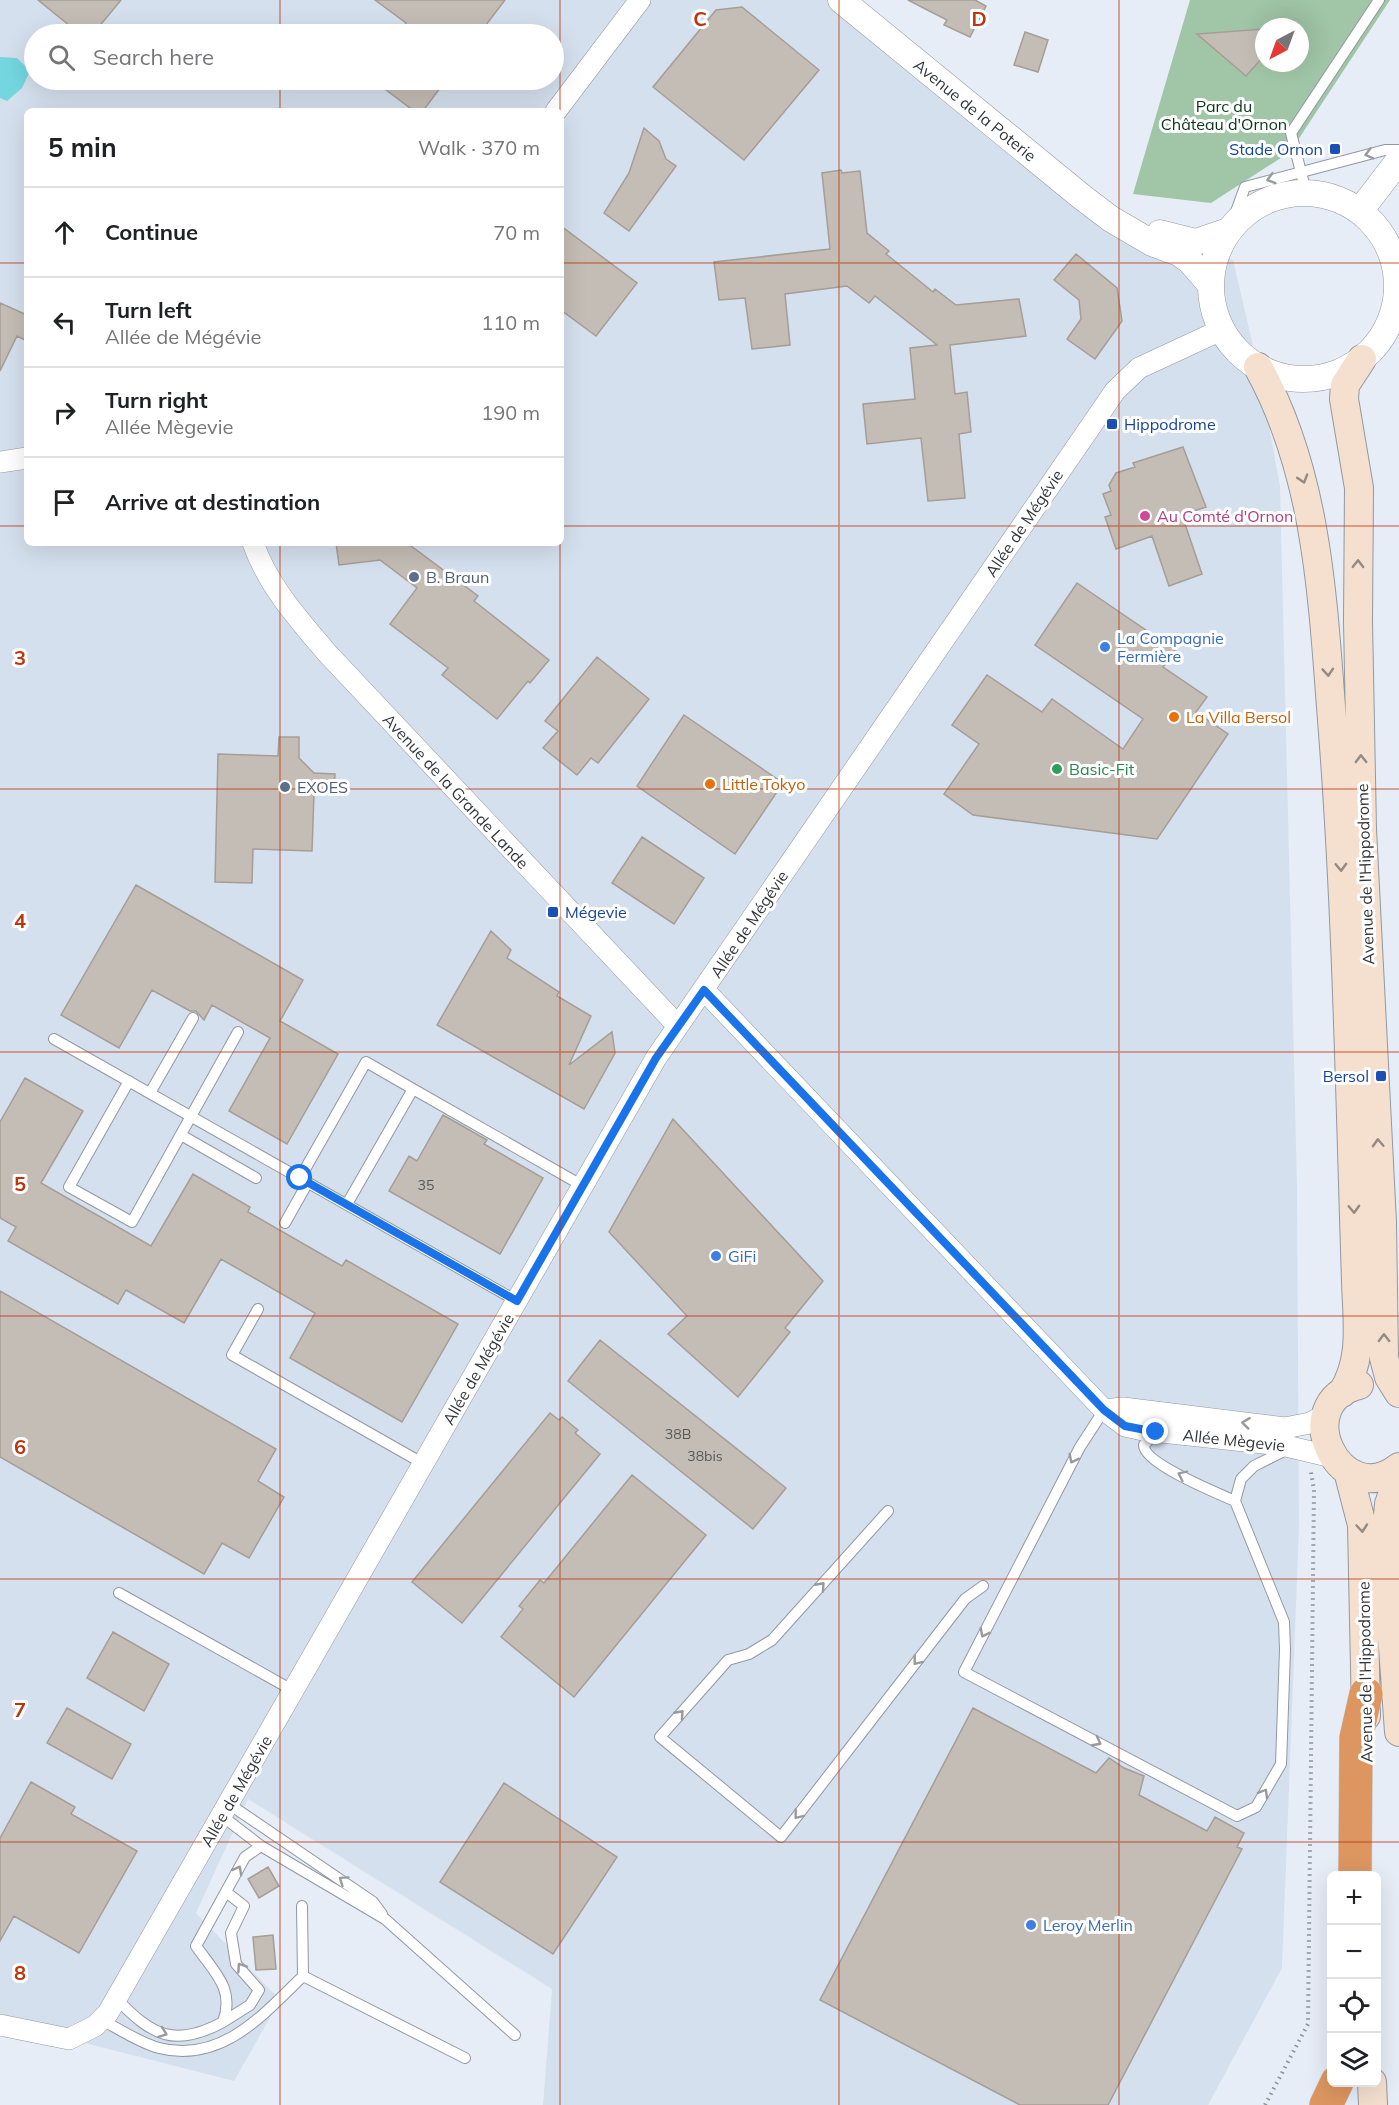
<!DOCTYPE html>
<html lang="en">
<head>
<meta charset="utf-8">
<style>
  :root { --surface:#fff; --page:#f2f2f2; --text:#202124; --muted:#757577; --line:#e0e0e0 }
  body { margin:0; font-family:Mulish,sans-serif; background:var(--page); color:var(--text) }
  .controls { position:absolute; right:18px; bottom:18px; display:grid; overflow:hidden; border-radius:9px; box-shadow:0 6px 24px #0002 }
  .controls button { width:54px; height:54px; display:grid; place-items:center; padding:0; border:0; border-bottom:2px solid var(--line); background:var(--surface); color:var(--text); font:30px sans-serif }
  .compass { position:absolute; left:1255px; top:18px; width:54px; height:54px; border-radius:50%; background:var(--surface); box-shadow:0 6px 24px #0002; rotate:221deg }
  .stop { position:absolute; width:18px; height:18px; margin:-14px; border:4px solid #1a73e8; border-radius:50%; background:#fff }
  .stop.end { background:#1a73e8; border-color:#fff; box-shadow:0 2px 6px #0008 }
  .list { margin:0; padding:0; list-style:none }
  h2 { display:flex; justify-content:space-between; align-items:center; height:78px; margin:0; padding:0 24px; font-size:26px }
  h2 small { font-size:20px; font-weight:400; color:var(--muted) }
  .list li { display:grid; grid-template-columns:39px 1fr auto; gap:18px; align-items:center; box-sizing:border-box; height:90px; padding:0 24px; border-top:2px solid var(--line) }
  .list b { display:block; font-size:22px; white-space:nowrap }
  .list p { margin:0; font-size:20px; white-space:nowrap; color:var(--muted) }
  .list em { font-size:20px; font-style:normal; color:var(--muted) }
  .icon { flex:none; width:33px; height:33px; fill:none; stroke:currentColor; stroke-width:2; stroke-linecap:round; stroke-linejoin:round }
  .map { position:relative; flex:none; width:1399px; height:2105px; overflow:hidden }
  .search { position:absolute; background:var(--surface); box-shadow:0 6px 24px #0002; left:24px; top:24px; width:540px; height:66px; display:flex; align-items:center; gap:15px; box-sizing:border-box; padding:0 21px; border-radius:33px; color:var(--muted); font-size:22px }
  .panel { position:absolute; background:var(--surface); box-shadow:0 6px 24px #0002; left:24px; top:108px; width:540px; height:438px; border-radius:9px }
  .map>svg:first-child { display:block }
  .built { fill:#d5e0ee; fill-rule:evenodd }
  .green { fill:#a1c5a7; fill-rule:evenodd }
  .water { fill:#74d7e0 }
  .building { fill:#c4bdb5; stroke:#a59d96; stroke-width:1.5 }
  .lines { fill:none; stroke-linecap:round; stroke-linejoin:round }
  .service-casing { stroke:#9298a0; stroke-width:12 }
  .minor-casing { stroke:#9298a0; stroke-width:22 }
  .tertiary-casing { stroke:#9298a0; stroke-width:27 }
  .secondary-casing { stroke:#9298a0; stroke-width:30 }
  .motorway-casing { stroke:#cacacb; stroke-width:34 }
  .path { stroke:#8d9298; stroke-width:4; stroke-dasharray:1.5 4.5; stroke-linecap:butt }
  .service { stroke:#fff; stroke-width:10 }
  .minor { stroke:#fff; stroke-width:21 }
  .tertiary { stroke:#fff; stroke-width:26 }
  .secondary { stroke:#f5e0cf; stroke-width:28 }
  .motorway { stroke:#dd9660; stroke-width:33 }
  .oneway { stroke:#989a9c }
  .oneway2 { stroke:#948a84 }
  .route { stroke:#1a73e8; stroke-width:8 }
  .grid { fill:none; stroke:#be340d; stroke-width:1.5; stroke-opacity:0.55 }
  .transit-dot { fill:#1a4fb4; stroke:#fff; stroke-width:2 }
  .hotel-dot { fill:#d1479c; stroke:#fff; stroke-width:2 }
  .service-dot { fill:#5c6f8a; stroke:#fff; stroke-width:2 }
  .shop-dot { fill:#3f7fe0; stroke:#fff; stroke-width:2 }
  .food-dot { fill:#e8710a; stroke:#fff; stroke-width:2 }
  .leisure-dot { fill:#2e9e5b; stroke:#fff; stroke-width:2 }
  .labels { text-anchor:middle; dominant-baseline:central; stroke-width:6; stroke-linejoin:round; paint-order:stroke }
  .number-label { font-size:14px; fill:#565757 }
  .park-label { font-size:16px; fill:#083717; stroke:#fff }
  .street-label { font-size:16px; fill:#323538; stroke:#fff }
  .transit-label { font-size:16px; fill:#164399; stroke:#fff; text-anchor:end }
  .hotel-label { font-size:16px; fill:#b23c85; stroke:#fff; text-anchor:start }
  .service-label { font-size:16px; fill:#4e5e75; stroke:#fff; text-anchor:start }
  .shop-label { font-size:16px; fill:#366cbe; stroke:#fff; text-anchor:start }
  .food-label { font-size:16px; fill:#c56008; stroke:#fff; text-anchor:start }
  .leisure-label { font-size:16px; fill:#27864d; stroke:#fff; text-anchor:start }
  .grid-label { font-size:20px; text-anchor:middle; font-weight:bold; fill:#be340d; stroke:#fff; stroke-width:6; stroke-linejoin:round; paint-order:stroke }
</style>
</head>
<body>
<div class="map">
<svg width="1399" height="2105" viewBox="0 0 1399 2105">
  <rect width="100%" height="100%" fill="#e6edf6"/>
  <path class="built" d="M0 0H841L1111 219 1233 260 1258 367 1280 486 1297 1185 1299 1527 1282 1968 1208 2105H543L552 1989 248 1799 196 1913 280 2000 234 2081 69 2039 0 2025ZM34 34H554V80H34ZM27 111H561V543H27Z"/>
  <path class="green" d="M1190 0H1390L1290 152 1211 203 1133 194ZM1264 27H1300V63H1264Z"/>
  <path class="water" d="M0 57 17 58 30 71 22 88 7 101 0 98Z"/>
  <path class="building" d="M38 0H121L93 34H80Z
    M375 0H505L479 34H398L406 23Z
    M908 0H975L986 6 970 37 944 25 947 20Z
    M742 7 819 70 744 160 653 87 716 10Z
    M1264 29V56L1246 76 1197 34Z
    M1025 32 1048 40 1038 72 1014 65Z
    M373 80H446L423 111H414Z
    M644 128 659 141 666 159 676 166 629 231 604 213 629 173Z
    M841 170 842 173 860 171 867 233 889 251 886 254 933 292 935 289 956 305 1019 299 1026 336 950 345 955 394 967 392 971 432 959 434 965 498 928 501 921 438 867 444 863 404 915 399 910 348 937 345 875 296 869 303 847 286 785 294 790 345 752 349 745 298 719 300 714 262 830 249 822 173Z
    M561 226 637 283 596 336 561 310Z
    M1076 254 1117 288 1122 321 1095 359 1067 339 1081 319 1079 300 1054 280Z
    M0 303 27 315V341L17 336 0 371Z
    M1183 447 1206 507 1182 515 1202 574 1169 586 1152 536 1116 549 1105 517 1111 515 1103 494 1111 491 1109 485 1116 473 1135 467 1133 463Z
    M336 543H407L478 596 474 601 549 660 530 683 528 681 497 719 442 675 448 668 390 624 417 588 380 560 339 565Z
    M1077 583 1175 650 1163 667 1207 697 1196 712 1228 734 1157 839 973 815 944 794 979 744 952 725 987 675 1042 712 1052 699 1123 749 1143 719 1035 645Z
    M597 657 649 699 598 763 591 758 577 775 543 748 558 731 545 721Z
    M684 715 783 783 735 854 637 786Z
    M279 737H299V758L314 773 335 774 334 793H314L312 851 253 849 252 883 215 882 218 754 278 756Z
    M642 837 704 878 674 924 612 883Z
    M136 885 303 980 280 1021 338 1054 287 1144 229 1111 270 1038 212 1005 204 1020 196 1011H190L152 990 119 1048 61 1015Z
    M491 931 511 950 507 958 559 992 557 996 591 1016 569 1065 612 1032 615 1053 584 1109 437 1025Z
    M25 1078 83 1111 41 1183 151 1246 193 1174 250 1207 248 1212 342 1266 346 1260 458 1324 402 1422 290 1358 315 1313 221 1259 184 1323 126 1290 118 1304 8 1241 16 1227 0 1218V1122Z
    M443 1115 487 1140 484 1144 543 1178 500 1254 389 1191 409 1156 417 1161Z
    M673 1119 823 1281 785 1328 790 1332 738 1397 668 1334 687 1316 609 1232Z
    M0 1291 276 1449 258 1481 284 1497 249 1558 222 1543 204 1574 0 1457Z
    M600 1340 786 1488 753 1529 568 1381Z
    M550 1413 559 1420 562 1417 578 1430 575 1433 600 1454 462 1623 412 1582Z
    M632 1475 706 1535 574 1697 501 1637 523 1609 519 1606 540 1580 544 1583Z
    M113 1632 169 1664 144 1711 87 1678Z
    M67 1708 131 1744 112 1779 47 1743Z
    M973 1708 1096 1773 1109 1758 1124 1768 1144 1776 1139 1795 1207 1831 1215 1817 1244 1833 1237 1847 1242 1849 1108 2105H1020L820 2000Z
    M31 1782 75 1807 71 1814 137 1851 79 1953 14 1916 0 1941V1838Z
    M504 1783 617 1857 553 1954 440 1882Z
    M268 1867 279 1886 259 1898 248 1879Z
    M273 1935 276 1969 256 1970 253 1937Z"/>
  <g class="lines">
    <g class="service-casing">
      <path id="service" d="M1306 192 1291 133 1379 0
        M1230 228 1245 187 1385 150H1399
        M1395 263 1399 265
        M54 1039 517 1301
        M129 1081 69 1187 132 1222 238 1032
        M150 1093 193 1018
        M181 1135 256 1178
        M300 1178 366 1062 413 1089
        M347 1204 413 1089 583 1186
        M285 1223 308 1182
        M258 1309 232 1355 424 1464
        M1104 1410 1080 1447 964 1672 1237 1816 1256 1807 1281 1764 1285 1650 1284 1622 1235 1501 1241 1479 1254 1466 1288 1449
        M1156 1432 1144 1445C1143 1463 1217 1493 1235 1501
        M888 1511 772 1640 749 1654 728 1660 660 1737 781 1837 965 1599 983 1586
        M119 1593 294 1691
        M229 1804 373 1902 382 1914
        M222 1816 261 1846
        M302 1906 303 1976
        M117 1999C152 2036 175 2048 223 2022 235 1989 215 1973 196 1946L245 1857 261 1846 385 1919 515 2035
        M102 2020C119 2029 140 2043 159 2048 221 2064 263 2015 303 1976L465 2058
        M223 2022 250 2005 259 1990 236 1964 231 1933 244 1906 226 1892"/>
    </g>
    <g class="minor-casing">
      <path id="minor" d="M556 111 640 0
        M1397 294 1399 295
        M0 462 27 458
        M253 543C268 586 299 620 328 654L678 1026
        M704 990 1104 1410 1125 1426 1143 1430 1282 1445 1332 1457
        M1104 1410 1123 1408 1285 1428 1310 1423 1327 1414
        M0 2025 69 2039 95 2026 108 2013 656 1058 1115 391 1139 368 1221 330"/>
    </g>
    <g class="tertiary-casing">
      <path id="tertiary" d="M841 0 1082 197 1111 219 1152 243 1179 253 1190 261 1210 284
        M1211 286a93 93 0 1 1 186 0a93 93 0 1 1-186 0Z
        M1360 211 1399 160
        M1160 233 1196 242 1228 231"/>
    </g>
    <g class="secondary-casing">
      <path id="secondary" d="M1362 359 1345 385 1344 399 1359 488 1358 621 1362 829 1382 1222 1384 1358 1389 1377 1399 1393
        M1258 367C1320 479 1323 609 1333 733 1347 915 1350 1099 1356 1281 1357 1321 1364 1359 1342 1393
        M1359 1385C1287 1403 1341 1513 1399 1467
        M1348 1471 1362 1525 1366 1716
        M1399 1476 1389 1504 1388 1516 1390 1604 1399 1732
        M1372 2082 1373 2105"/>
    </g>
    <g class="motorway-casing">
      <path id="motorway" d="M1355 1876 1356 1738 1366 1694
        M1326 2105 1337 2082"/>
    </g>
    <path class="path" d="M1265 2105 1308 2024 1314 1490 1311 1472"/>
    <use href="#service" class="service"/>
    <use href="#minor" class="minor"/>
    <use href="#tertiary" class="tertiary"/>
    <use href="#secondary" class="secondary"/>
    <use href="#motorway" class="motorway"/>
  </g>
  <defs><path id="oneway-chevron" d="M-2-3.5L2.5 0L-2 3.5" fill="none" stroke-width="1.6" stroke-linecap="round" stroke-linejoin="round" transform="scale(1.5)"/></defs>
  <g class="oneway">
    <use href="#oneway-chevron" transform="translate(1369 154) rotate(165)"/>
    <use href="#oneway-chevron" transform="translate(1271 179) rotate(164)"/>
    <use href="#oneway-chevron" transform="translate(1246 1423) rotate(-173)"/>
    <use href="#oneway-chevron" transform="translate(1073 1459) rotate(117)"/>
    <use href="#oneway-chevron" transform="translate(1182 1475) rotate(-154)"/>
    <use href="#oneway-chevron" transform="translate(821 1586) rotate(-48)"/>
    <use href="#oneway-chevron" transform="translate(984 1633) rotate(117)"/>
    <use href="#oneway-chevron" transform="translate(917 1661) rotate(128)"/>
    <use href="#oneway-chevron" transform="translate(680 1714) rotate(-48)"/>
    <use href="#oneway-chevron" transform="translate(1097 1742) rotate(28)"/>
    <use href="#oneway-chevron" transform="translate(1264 1793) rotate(-60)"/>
    <use href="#oneway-chevron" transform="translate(798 1815) rotate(128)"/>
    <use href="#oneway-chevron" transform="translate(238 1870) rotate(-61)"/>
    <use href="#oneway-chevron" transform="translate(343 1880) rotate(-145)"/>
    <use href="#oneway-chevron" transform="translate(241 1967) rotate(-124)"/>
    <use href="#oneway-chevron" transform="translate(163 2033) rotate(20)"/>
  </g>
  <g class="oneway2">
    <use href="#oneway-chevron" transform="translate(1303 479) rotate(73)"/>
    <use href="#oneway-chevron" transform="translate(1358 564) rotate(-89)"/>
    <use href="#oneway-chevron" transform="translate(1328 672) rotate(86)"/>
    <use href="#oneway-chevron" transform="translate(1361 759) rotate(-91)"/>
    <use href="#oneway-chevron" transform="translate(1341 867) rotate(88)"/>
    <use href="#oneway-chevron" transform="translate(1378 1143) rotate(-93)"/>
    <use href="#oneway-chevron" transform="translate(1354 1209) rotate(88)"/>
    <use href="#oneway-chevron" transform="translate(1384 1338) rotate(-91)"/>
    <use href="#oneway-chevron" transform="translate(1362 1528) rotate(85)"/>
  </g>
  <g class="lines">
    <path class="route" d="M300 1178 517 1301 656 1058 704 990 1104 1410 1125 1426 1156 1432"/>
  </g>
  <path class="grid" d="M280 0V34M560 0V111M839 0V2105M1119 0V2105M280 80V111M0 263H27M561 263H1399M0 526H27M561 526H1399M280 543V2105M560 543V2105M0 789H1399M0 1052H1399M0 1316H1399M0 1579H1399M0 1842H1399"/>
  <g class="transit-dot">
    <rect x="1329" y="143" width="12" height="12" rx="3"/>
    <rect x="1106" y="418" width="12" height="12" rx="3"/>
    <rect x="547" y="906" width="12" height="12" rx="3"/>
    <rect x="1375" y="1070" width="12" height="12" rx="3"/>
  </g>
  <circle class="hotel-dot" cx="1145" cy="516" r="6"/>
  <g class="service-dot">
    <circle cx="414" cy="577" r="6"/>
    <circle cx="285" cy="787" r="6"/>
  </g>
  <g class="shop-dot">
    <circle cx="1105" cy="647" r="6"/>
    <circle cx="716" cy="1256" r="6"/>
    <circle cx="1031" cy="1925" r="6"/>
  </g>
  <g class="food-dot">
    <circle cx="1174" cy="717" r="6"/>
    <circle cx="710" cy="784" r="6"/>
  </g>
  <circle class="leisure-dot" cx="1057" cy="769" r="6"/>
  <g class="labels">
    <g class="number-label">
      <text x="426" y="1185">35</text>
      <text x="678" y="1434">38B</text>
      <text x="705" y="1456">38bis</text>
    </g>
    <g class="park-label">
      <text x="1224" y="106">Parc du<tspan x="1224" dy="18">Château d'Ornon</tspan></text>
    </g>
    <g class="street-label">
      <text transform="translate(975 110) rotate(39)">Avenue de la Poterie</text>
      <text transform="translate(1024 523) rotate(-56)">Allée de Mégévie</text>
      <text transform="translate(456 791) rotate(47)">Avenue de la Grande Lande</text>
      <text transform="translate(1365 874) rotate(-92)">Avenue de l'Hippodrome</text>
      <text transform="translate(749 924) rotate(-56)">Allée de Mégévie</text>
      <text transform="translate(478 1369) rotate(-60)">Allée de Mégévie</text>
      <text transform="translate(1234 1440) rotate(6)">Allée Mègevie</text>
      <text transform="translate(1365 1672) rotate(-91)">Avenue de l'Hippodrome</text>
      <text transform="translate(236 1791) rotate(-60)">Allée de Mégévie</text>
    </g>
    <g class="transit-label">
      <text x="1323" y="149">Stade Ornon</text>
      <text x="1124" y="424" text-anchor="start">Hippodrome</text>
      <text x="565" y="912" text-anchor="start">Mégevie</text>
      <text x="1369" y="1076">Bersol</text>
    </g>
    <g class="hotel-label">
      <text x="1157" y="516">Au Comté d'Ornon</text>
    </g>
    <g class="service-label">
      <text x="426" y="577">B. Braun</text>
      <text x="297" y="787">EXOES</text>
    </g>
    <g class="shop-label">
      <text x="1117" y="638">La Compagnie<tspan x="1117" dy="18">Fermière</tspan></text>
      <text x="728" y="1256">GiFi</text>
      <text x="1043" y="1925">Leroy Merlin</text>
    </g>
    <g class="food-label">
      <text x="1186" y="717">La Villa Bersol</text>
      <text x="722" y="784">Little Tokyo</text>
    </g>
    <g class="leisure-label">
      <text x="1069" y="769">Basic-Fit</text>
    </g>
  </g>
  <g class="grid-label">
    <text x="700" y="26">C</text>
    <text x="979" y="26">D</text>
    <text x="20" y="665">3</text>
    <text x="20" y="928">4</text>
    <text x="20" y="1191">5</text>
    <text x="20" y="1454">6</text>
    <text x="20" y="1717">7</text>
    <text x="20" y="1980">8</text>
  </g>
</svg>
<div class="controls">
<button>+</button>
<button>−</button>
<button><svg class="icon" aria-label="locate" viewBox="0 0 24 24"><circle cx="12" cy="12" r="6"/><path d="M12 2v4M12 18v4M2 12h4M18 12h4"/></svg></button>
<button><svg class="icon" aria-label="layers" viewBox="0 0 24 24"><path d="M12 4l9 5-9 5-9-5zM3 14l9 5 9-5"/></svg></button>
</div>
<svg class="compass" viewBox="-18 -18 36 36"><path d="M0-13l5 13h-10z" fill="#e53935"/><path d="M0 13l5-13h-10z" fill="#757577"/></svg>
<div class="stop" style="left:300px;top:1178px"></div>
<div class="stop end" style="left:1156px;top:1432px"></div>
<div class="search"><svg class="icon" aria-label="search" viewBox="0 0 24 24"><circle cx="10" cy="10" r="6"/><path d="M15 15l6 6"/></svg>Search here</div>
<section class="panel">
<h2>5 min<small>Walk · 370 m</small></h2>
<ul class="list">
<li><svg class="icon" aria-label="ahead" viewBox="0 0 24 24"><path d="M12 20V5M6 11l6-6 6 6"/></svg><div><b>Continue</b></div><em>70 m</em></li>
<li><svg class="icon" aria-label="left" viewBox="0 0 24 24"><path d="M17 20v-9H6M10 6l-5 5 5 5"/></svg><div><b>Turn left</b><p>Allée de Mégévie</p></div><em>110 m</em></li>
<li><svg class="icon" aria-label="right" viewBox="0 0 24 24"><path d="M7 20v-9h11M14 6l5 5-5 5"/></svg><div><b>Turn right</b><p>Allée Mègevie</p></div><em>190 m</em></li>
<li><svg class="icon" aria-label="arrive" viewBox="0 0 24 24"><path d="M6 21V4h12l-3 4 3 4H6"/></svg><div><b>Arrive at destination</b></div></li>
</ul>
</section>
</div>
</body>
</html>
